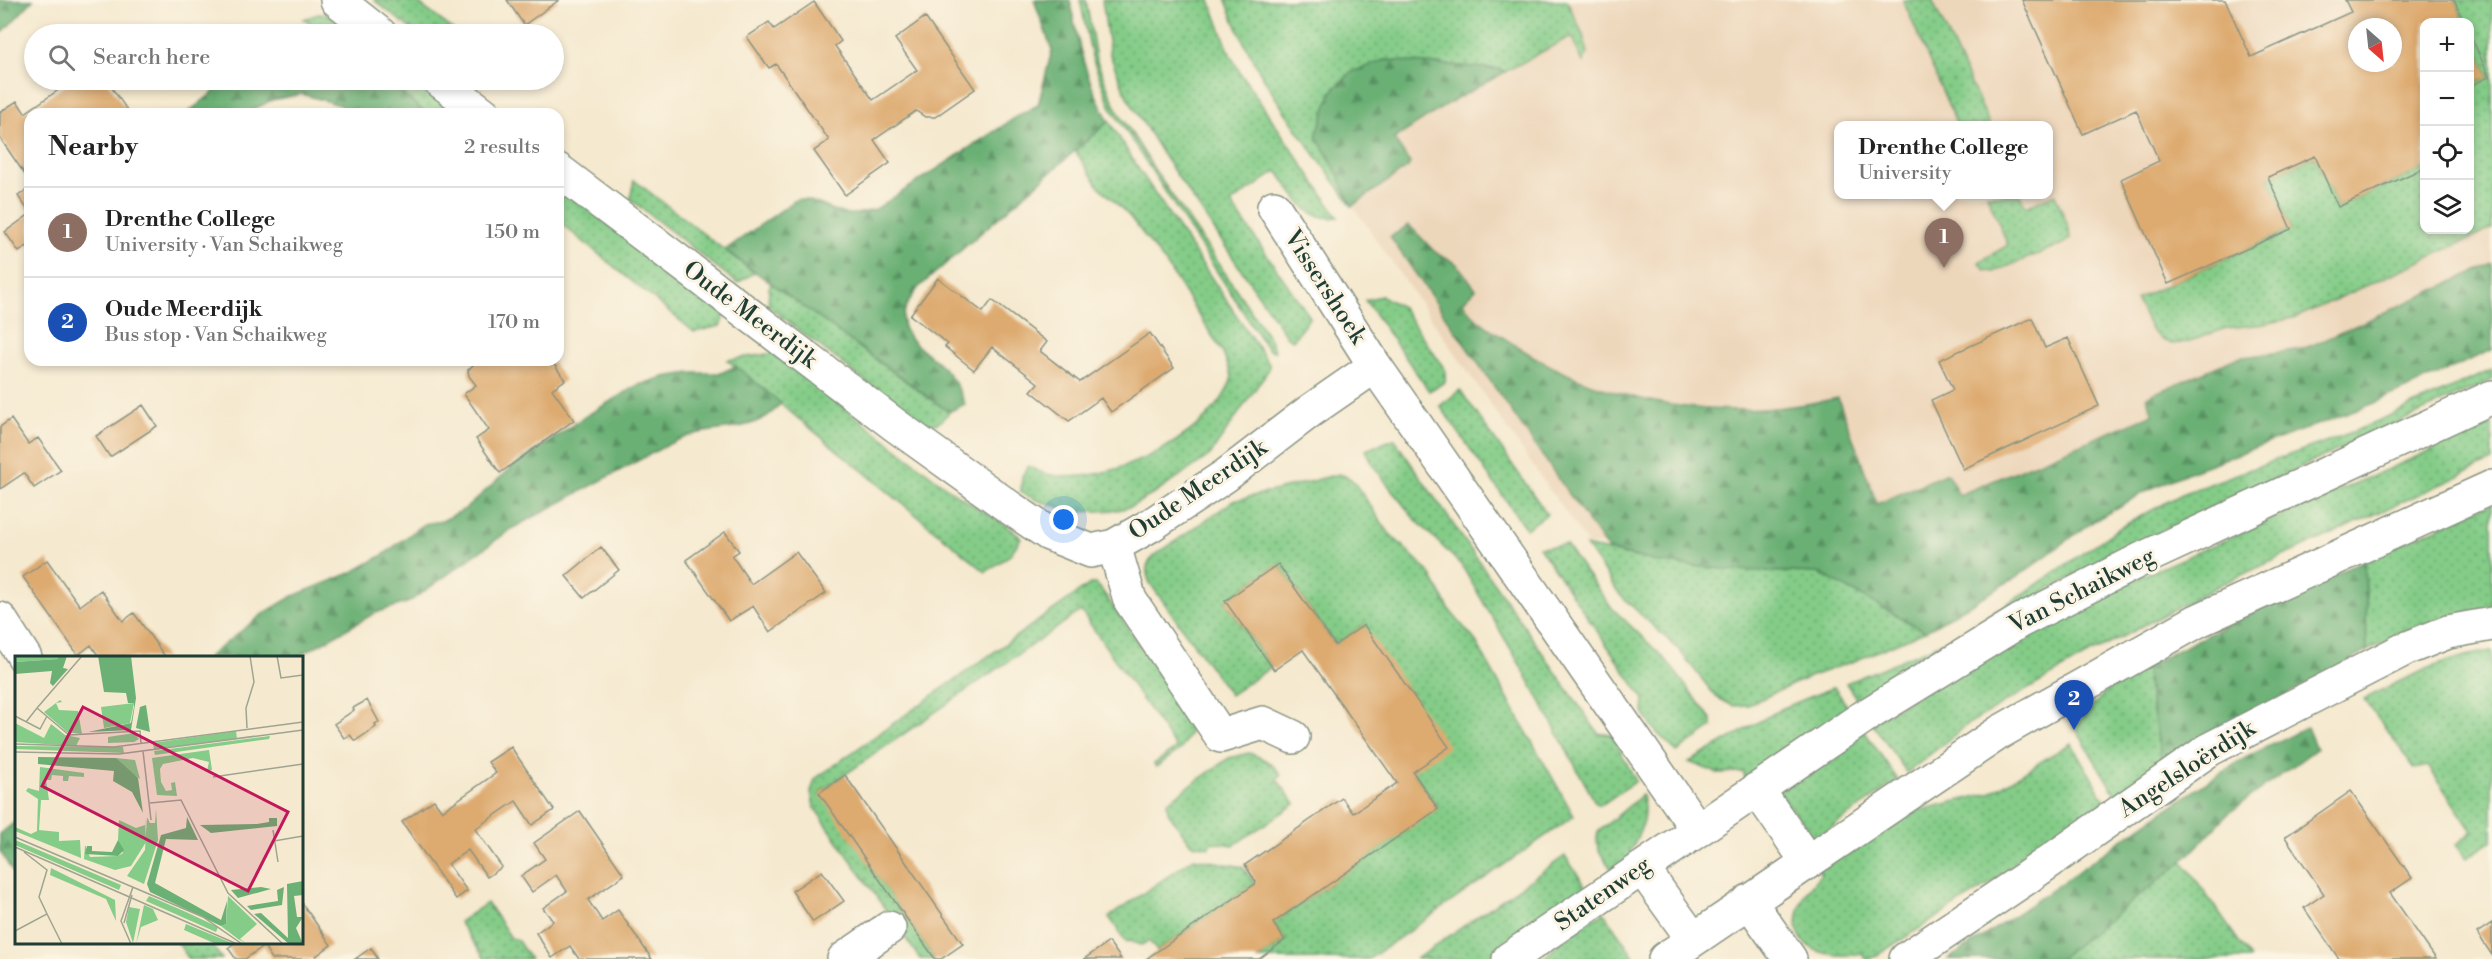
<!DOCTYPE html>
<html lang="en">
<head>
<meta charset="utf-8">
<style>
  :root { --surface:#fff; --page:#f2f2f2; --text:#222; --muted:#767676; --line:#e0e0e0; --accent:#b45309 }
  body { margin:0; font-family:"Libre Bodoni",serif; background:var(--page); color:var(--text) }
  .controls { position:absolute; right:18px; top:18px; display:grid; overflow:hidden; border-radius:12px; box-shadow:0 3px 9px #0003 }
  .controls button { width:54px; height:54px; display:grid; place-items:center; padding:0; border:0; border-bottom:2px solid var(--line); background:var(--surface); color:var(--text); font:30px sans-serif }
  .compass { position:absolute; left:2348px; top:18px; width:54px; height:54px; border-radius:50%; background:var(--surface); box-shadow:0 3px 9px #0003; rotate:153deg }
  .you { position:absolute; left:1064px; top:520px; width:21px; height:21px; margin:-15px; border:4px solid #fff; border-radius:50%; background:#1a73e8; box-shadow:0 0 0 9px #1a73e833 }
  .badge { display:grid; place-items:center; width:39px; height:39px; border-radius:50%; background:var(--accent); color:#fff; font-size:20px; font-weight:700 }
  .pin { position:absolute; translate:-50% -50px; filter:drop-shadow(0 2px 3px #0008) }
  .pin::after { content:''; position:absolute; top:32px; width:21px; height:18px; background:inherit; clip-path:polygon(0 0,100% 0,50% 100%) }
  .popup { position:absolute; left:1834px; top:121px; width:219px; height:78px; box-sizing:border-box; display:grid; place-content:center; border-radius:12px; background:var(--surface); filter:drop-shadow(0 2px 4px #0005); font-size:20px; white-space:nowrap; color:var(--muted) }
  .popup b { font-size:22px; color:var(--text) }
  .popup::after { content:''; position:absolute; left:50%; top:100%; margin-left:-12px; border:12px solid transparent; border-top-color:var(--surface) }
  .list { margin:0; padding:0; list-style:none }
  h2 { display:flex; justify-content:space-between; align-items:center; height:78px; margin:0; padding:0 24px; font-size:26px }
  h2 small { font-size:20px; font-weight:400; color:var(--muted) }
  .list li { display:grid; grid-template-columns:39px 1fr auto; gap:18px; align-items:center; box-sizing:border-box; height:90px; padding:0 24px; border-top:2px solid var(--line) }
  .list b { display:block; font-size:22px; white-space:nowrap }
  .list p { margin:0; font-size:20px; white-space:nowrap; color:var(--muted) }
  .list em { font-size:20px; font-style:normal; color:var(--muted) }
  .icon { flex:none; width:33px; height:33px; fill:none; stroke:currentColor; stroke-width:2; stroke-linecap:round; stroke-linejoin:round }
  .map { position:relative; flex:none; width:2492px; height:959px; overflow:hidden }
  .search { position:absolute; background:var(--surface); box-shadow:0 3px 9px #0003; left:24px; top:24px; width:540px; height:66px; display:flex; align-items:center; gap:15px; box-sizing:border-box; padding:0 21px; border-radius:33px; color:var(--muted); font-size:22px }
  .panel { position:absolute; background:var(--surface); box-shadow:0 3px 9px #0003; left:24px; top:108px; width:540px; height:258px; border-radius:18px }
  .map>svg:first-child { display:block }
  .built { fill:#edd7bb; fill-rule:evenodd }
  .grass { fill:url(#grass-dots); stroke:#52845e; stroke-width:1.5 }
  .forest { fill:url(#forest-firs); stroke:#457654; stroke-width:1.5 }
  .building { fill:#ddaa6f; fill-rule:evenodd }
  .lines { fill:none; stroke-linecap:round; stroke-linejoin:round }
  .minor-casing { stroke:#8a9382; stroke-width:36 }
  .minor { stroke:#fff; stroke-width:33 }
  .labels { text-anchor:middle; dominant-baseline:central; stroke-width:6; stroke-linejoin:round; paint-order:stroke }
  .street-label { font-size:24px; fill:#1f3d34; stroke:#fcf5e5 }
  .inset-road { fill:none; stroke:#9fa491; stroke-width:1.5 }
  .view { fill:#c2185b; fill-opacity:0.15; stroke:#c2185b; stroke-width:3 }
  .inset-edge { fill:none; stroke:#1f3d34; stroke-width:3 }
</style>
</head>
<body>
<div class="map">
<svg width="2492" height="959" viewBox="0 0 2492 959">
  <defs>
    <pattern id="grass-dots" width="8" height="8" patternUnits="userSpaceOnUse" patternTransform="scale(1.5)"><rect width="8" height="8" fill="#84cc88"/><path d="M2 2h.1M6 6h.1" fill="none" stroke="#6ba770" stroke-width="1.8" stroke-linecap="round"/></pattern>
    <pattern id="forest-firs" width="22" height="20" patternUnits="userSpaceOnUse" patternTransform="scale(1.5)"><rect width="22" height="20" fill="#6bb074"/><path d="M5 1l3.5 6h-7zM16 11l3.5 6h-7z" fill="#579060"/></pattern>
  </defs>
  <rect width="100%" height="100%" fill="#fcf5e5"/>
  <filter id="ink" filterUnits="userSpaceOnUse"><feTurbulence type="fractalNoise" baseFrequency=".0167" numOctaves="2"/><feDisplacementMap in="SourceGraphic" scale="12" xChannelSelector="R" yChannelSelector="G"/><feConvolveMatrix kernelMatrix="1 2 1 2 8 2 1 2 1" color-interpolation-filters="sRGB"/></filter>
  <filter id="wash" filterUnits="userSpaceOnUse"><feTurbulence type="fractalNoise" baseFrequency=".008" numOctaves="4" result="noise"/><feDisplacementMap in="SourceGraphic" scale="24" xChannelSelector="R" yChannelSelector="G"/><feGaussianBlur stdDeviation="1.35" result="paint"/><feColorMatrix in="noise" values="0 0 0 0 0 0 0 0 0 0 0 0 0 0 0 0 0 1.4 0 .05"/><feComposite in="paint" operator="in"/></filter>
  <g filter="url(#wash)">
    <rect width="100%" height="100%" fill="#f5e9cf"/>
    <path class="built" d="M1247 0H2492V307L1922 534 1588 545 1353 206ZM2424 22H2470V230H2424ZM2357 27H2393V63H2357ZM1839 125H2049V194H1839Z"/>
    <path class="grass" d="M374 0H414L459 34H417Z
      M1080 0H1086L1096 59 1117 110 1156 172 1270 339 1275 351 1269 350 1260 338 1111 108 1092 57Z
      M1102 0H1210L1230 54 1241 74 1338 217C1305 223 1294 193 1277 171L1231 203 1310 317 1293 340 1287 337 1165 158 1127 97 1110 55Z
      M1226 0H1567L1583 35 1588 53 1583 62 1571 36 1505 72 1499 69 1385 60 1317 136 1336 170 1352 206C1305 140 1253 76 1226 0Z
      M1903 0H1932L1990 125H1957Z
      M2454 0H2492V229L2297 317 2265 324 2227 328 2187 342 2173 344 2162 340 2151 330 2136 299 2291 229 2268 177 2315 156 2338 207 2424 168V230H2470V86L2489 77 2470 34V22H2464Z
      M318 14 333 15 359 34H328L304 19Z
      M385 80H418L462 114H427Z
      M1109 121 1138 168 1269 364V369L1210 455 1157 492 1132 506 1119 510 1076 512 1036 500 1021 492 1022 476 1029 466C1083 503 1219 436 1232 376L1222 351 1166 264 1130 217 1098 185 1075 151Z
      M634 180 754 273 737 283 630 199Z
      M558 186 725 315 720 326 694 332 558 221Z
      M2055 194 2069 229 2070 238 2065 243 1994 272 1985 270 1979 262 2008 245 1987 195H2020L2026 207Z
      M771 283 924 395 949 412C940 424 933 427 919 423L768 306 769 288Z
      M1381 296 1402 307 1446 371 1445 382 1429 391 1365 300Z
      M774 353 954 493 1010 528 1021 538 1010 555 986 572 727 360Z
      M2492 370V380L2173 525 2051 588 1860 704 1846 683 1944 642 2020 596 2121 527 2182 494 2355 431Z
      M1460 390 1547 514 1526 529 1440 406Z
      M2492 424V461L2222 584 2082 658 1968 724 1907 773 1872 723 2043 619Z
      M1394 439 1598 733 1612 735 1636 781 1604 803 1599 805 1594 800 1522 668 1462 566 1412 516 1372 464 1366 450Z
      M1339 474 1348 477 1354 482 1389 533 1429 572 1451 612 1474 639 1574 816 1369 959H1259L1285 940 1273 923 1438 808 1413 772 1364 625 1335 645 1278 564 1225 601 1271 667 1230 695 1150 583C1145 572 1145 565 1154 556L1233 501Z
      M2492 503V609L2437 620 2410 629 2367 651 2365 560Z
      M1566 545 1610 606 1667 661 1712 720V727L1677 752 1657 733 1643 713 1644 699 1539 547Z
      M1586 546 1662 563 1733 570 1819 573 1925 631 1857 660 1809 677 1748 705 1733 706 1716 697 1679 650 1619 594Z
      M1090 584H1096L1101 589 1185 711 1190 733 1181 749 1156 767 1154 764 1176 748 1081 611 820 792 935 959H920L814 807 811 792 815 779Z
      M2492 651V841L2467 858 2456 845 2472 831 2428 766 2415 769 2364 699C2406 678 2445 657 2492 651Z
      M2145 667 2162 763 2116 796 2074 726 2112 685Z
      M1834 687 1850 710 1746 780 1743 772 1717 773 1689 762 1781 709Z
      M1863 729 1898 780 1814 840 1777 789Z
      M2071 743 2106 802 1987 886 1871 959H1866L1862 953C1833 959 1791 953 1798 915 1800 898 1810 886 1821 874L1818 868 1915 802 1920 810 1990 793Z
      M1249 753C1263 758 1273 763 1281 775L1277 779 1295 804 1234 845 1211 842 1209 847 1191 844 1168 812 1167 802 1229 758Z
      M1642 795C1648 817 1640 834 1630 852L1635 857 1612 870C1603 857 1594 849 1598 832Z
      M1565 856 1587 888 1586 891 1486 959H1416Z
      M1194 858 1243 867 1255 884 1157 951 1149 941 1141 945 1129 941 1126 942 1109 917Z
      M2183 861 2251 959H2059Z
      M487 903 511 938 518 941 530 959H497L495 957 485 959 459 922Z
      M1604 913 1636 959H1542L1583 923Z
      M178 943H210L222 959H189Z"/>
    <path class="forest" d="M0 0H33L0 35Z
      M1034 0H1070C1078 46 1086 80 1109 121L918 288C911 299 902 309 903 322 904 340 928 353 940 364 951 375 960 390 965 404L949 412 725 250 797 199C832 201 833 224 876 209L1021 114 1038 105 1052 50Z
      M1385 60 1499 69 1505 72 1446 105 1394 139 1410 163 1408 167 1352 206 1336 170 1316 136 1332 91 1352 72Z
      M229 80H385L427 114H350L340 105 302 94 272 100 244 114H186Z
      M1409 225 1435 252 1457 264 1476 289 1463 302C1472 319 1498 334 1515 345 1612 409 1727 423 1838 398L1877 504 1947 473 1959 495 2153 414 2146 397 2236 358 2302 349 2315 344 2492 264V350L2365 407 2189 472 2150 489 2094 521 2017 577 1925 631 1819 573 1733 570 1662 563 1608 550 1390 237Z
      M736 366 781 403C760 431 726 427 695 434 686 436 677 441 669 444L513 528 409 602 375 613 297 657H208L264 613 293 596 353 572 383 555 424 524 442 521 465 509 511 468 586 416 636 386 663 377 691 373H721Z
      M2365 560 2367 651 2162 763 2145 667 2240 618Z
      M2307 727 2316 749 2229 813 2183 861 2059 959H1948C2046 898 2136 826 2234 765 2257 750 2283 740 2307 727Z
      M16 821V878L0 851V834Z"/>
    <g id="blocks">
      <path class="building" d="M507 0H559L524 25Z
        M2022 0H2225L2251 57 2351 12 2345 0H2454L2464 22H2424V168L2338 207 2315 156 2268 177 2291 229 2168 284 2121 179 2159 161 2136 110 2083 134ZM2357 27H2393V63H2357Z
        M814 2 841 41 835 46 873 100 917 70 895 39 925 17 975 89 935 117H925L916 111 874 140 890 163 845 195 814 151 829 140 776 64 769 68 747 37 769 22 774 29Z
        M2470 34 2489 77 2470 86Z
        M73 80H114L109 84 130 114H30V182L0 138V112L17 101 25 113Z
        M30 188V213L18 196Z
        M30 214V244L19 252 5 232Z
        M938 278 983 312 992 300 1047 342 1040 351 1080 382 1150 333 1174 368 1111 412 1101 398 1069 421 1031 391 1038 383 992 347 974 370 945 347 948 344 910 315Z
        M2032 318 2045 348 2068 338 2099 406 1963 469 1931 400 1953 390 1939 360Z
        M478 360H501L504 364 510 360H551L565 380 552 389 574 420 500 473 476 439 489 430 464 394 476 385 469 376 468 370Z
        M143 405 157 426 110 457 96 436Z
        M11 419 28 444 38 438 61 470 34 488 24 473 0 489V427Z
        M725 532 739 551 732 556 751 584 796 552 826 593 770 632 753 606 729 621 686 560Z
        M601 547 619 570 584 598 566 576Z
        M47 560 80 606 101 590 123 621 134 613 166 658H100L91 645 78 655 23 577Z
        M1278 564 1335 645 1364 625 1449 747 1413 772 1438 809 1273 923 1285 940 1259 959H1146L1255 884 1256 882 1245 865 1342 798 1353 813 1397 783 1303 650 1274 670 1225 601Z
        M367 700 379 722 375 724 376 727 355 741 350 735 344 738 334 724 354 710 353 708Z
        M511 747 554 810 532 825 516 801 475 829 502 867 487 877 468 850 448 864 467 891 456 899 402 822 434 800 442 811 496 773 488 762Z
        M845 775 963 944 941 959H935L819 793Z
        M2351 791 2412 878 2390 893 2436 959H2339L2304 908 2324 894 2285 837Z
        M580 811 624 875 588 900 602 921 618 910 652 959H579L570 946 552 958 536 933 553 921 543 908 567 891 556 875 532 892 521 876 545 859 534 843Z
        M822 871 844 901 813 922 792 891Z
        M302 903 331 945 316 956 318 959H272L264 946 245 959H236L228 948 236 942H302Z
        M2492 923V955L2477 933Z
        M1109 942 1121 959H1084Z
        M371 948 378 959H355Z"/>
    </g>
  </g>
  <g filter="url(#ink)">
    <use href="#blocks" fill-opacity="0" stroke="#8a9382" stroke-width="1.5"/>
    <g class="lines">
      <g class="minor-casing">
        <path id="minor" d="M337 0 380 34
          M439 80 484 114
          M558 170 895 425 1009 507 1049 534 1091 551 1114 546 1151 525 1225 476 1310 411 1375 366
          M1274 207 1375 366 1697 829
          M1114 546 1130 600 1221 736 1263 723 1293 737
          M0 619 25 658
          M1757 789 1807 861
          M1642 868 1693 939
          M1749 901 1790 959
          M844 959 889 928
          M1509 959 1862 718 2020 621 2142 559 2492 397
          M1665 959 2000 732 2197 621 2492 487
          M1906 959 2026 878 2210 749 2405 649 2448 632 2492 624"/>
      </g>
      <use href="#minor" class="minor"/>
    </g>
  </g>
  <g class="labels">
    <g class="street-label">
      <text transform="translate(1325 287) rotate(57)">Vissershoek</text>
      <text transform="translate(750 315) rotate(37)">Oude Meerdijk</text>
      <text transform="translate(1198 490) rotate(-34)">Oude Meerdijk</text>
      <text transform="translate(2082 591) rotate(-27)">Van Schaikweg</text>
      <text transform="translate(2187 769) rotate(-33)">Angelsloërdijk</text>
      <text transform="translate(1603 894) rotate(-35)">Statenweg</text>
    </g>
  </g>
  <g transform="translate(15 656)">
    <rect width="288" height="288" fill="#f5e9cf"/>
    <path d="M0 0H42L43 3 0 6ZM45 44 47 46 41 47 44 54 63 55 67 78 52 76 29 56ZM119 47 115 67 89 72 86 51ZM0 67 29 82 36 68 50 79 65 82 61 90 0 86ZM221 75 222 83 139 93 138 87ZM119 77 124 83 119 86 93 87V81ZM255 80 254 83 140 99 139 95ZM0 90 108 91 109 97 0 93ZM194 94 197 114 192 115 194 106 178 102 148 108 145 113 146 126 151 135 157 134 156 127 160 126 162 140 142 139 137 102ZM101 102 120 104 125 123 107 111ZM25 111 69 117V121L54 120 53 125H48V120L37 119 36 124H31L34 144H26L24 174 44 176V185L65 184 66 202 0 175V171L16 178 22 175 23 143 11 135 13 132 24 135ZM141 153 143 184 129 228 112 220 130 194 132 161 135 167H140ZM130 161 131 186 116 210 100 214 69 203 70 189 75 201 103 200 108 197 103 184 104 164 121 172 130 169ZM0 184 106 229 104 234 0 189ZM36 212 100 244 101 265 91 243 35 219ZM134 240 171 256 203 271 201 276 131 245ZM213 240 242 268 225 283 232 288 223 283 206 270 211 268ZM129 249 138 253 143 264 126 271 121 288ZM114 251 125 253 118 287 111 266ZM171 268 219 288H201L169 274Z" fill="#84cc88"/>
    <path d="M42 0H52L48 12 53 13 38 30 35 27 37 15 0 18V6L43 3ZM83 0H116L121 42 116 74 73 76 116 67 119 51V47H113L111 37 89 36ZM131 49 135 76 121 72 125 51ZM23 101 101 102 123 122 128 157 117 136 98 125 99 115 23 108ZM172 161 183 184 151 183 140 227 206 264 212 245 211 268 206 270 135 236 132 228 146 179 171 172ZM254 162H262V170L196 177 185 169 242 168 254 166ZM103 184 109 194 103 200 70 198 72 190H77V195L97 196ZM288 225V239L279 240 282 261H288L281 272 288 288H274L239 258 246 257 273 282 272 228ZM246 231 256 233 223 242 216 234ZM269 231 267 249 236 254 232 250 263 245 262 234Z" fill="#6bb074"/>
    <path class="inset-road" d="M262 0 266 22 288 19M22 52 67 0M0 60 25 73 32 60M11 66 22 52 54 79 125 75 126 87M232 72 231 52 239 26 235 0M0 88 99 91 288 66M128 95 136 164M0 96 104 98 288 74M198 121 288 108M135 147 166 144 213 237 268 288M258 174 263 206M0 181 188 261 227 288M259 185 288 180M0 191 222 288M32 258 47 288M109 267 117 239M0 275 32 258 24 241 32 214 9 196M116 288 106 265 118 231"/>
    <path class="view" d="M68 51 273 156 233 235 27 130Z"/>
    <rect width="288" height="288" class="inset-edge"/>
  </g>
</svg>
<div class="controls">
<button>+</button>
<button>−</button>
<button><svg class="icon" aria-label="locate" viewBox="0 0 24 24"><circle cx="12" cy="12" r="6"/><path d="M12 2v4M12 18v4M2 12h4M18 12h4"/></svg></button>
<button><svg class="icon" aria-label="layers" viewBox="0 0 24 24"><path d="M12 4l9 5-9 5-9-5zM3 14l9 5 9-5"/></svg></button>
</div>
<svg class="compass" viewBox="-18 -18 36 36"><path d="M0-13l5 13h-10z" fill="#e53935"/><path d="M0 13l5-13h-10z" fill="#767676"/></svg>
<div class="you"></div>
<div class="pin badge" style="left:1944px;top:268px;background:#8d6e63">1</div>
<div class="popup"><b>Drenthe College</b>University</div>
<div class="pin badge" style="left:2074px;top:730px;background:#1a4fb4">2</div>
<div class="search"><svg class="icon" aria-label="search" viewBox="0 0 24 24"><circle cx="10" cy="10" r="6"/><path d="M15 15l6 6"/></svg>Search here</div>
<section class="panel">
<h2>Nearby<small>2 results</small></h2>
<ul class="list">
<li><span class="badge" style="background:#8d6e63">1</span><div><b>Drenthe College</b><p>University · Van Schaikweg</p></div><em>150 m</em></li>
<li><span class="badge" style="background:#1a4fb4">2</span><div><b>Oude Meerdijk</b><p>Bus stop · Van Schaikweg</p></div><em>170 m</em></li>
</ul>
</section>
</div>
</body>
</html>
